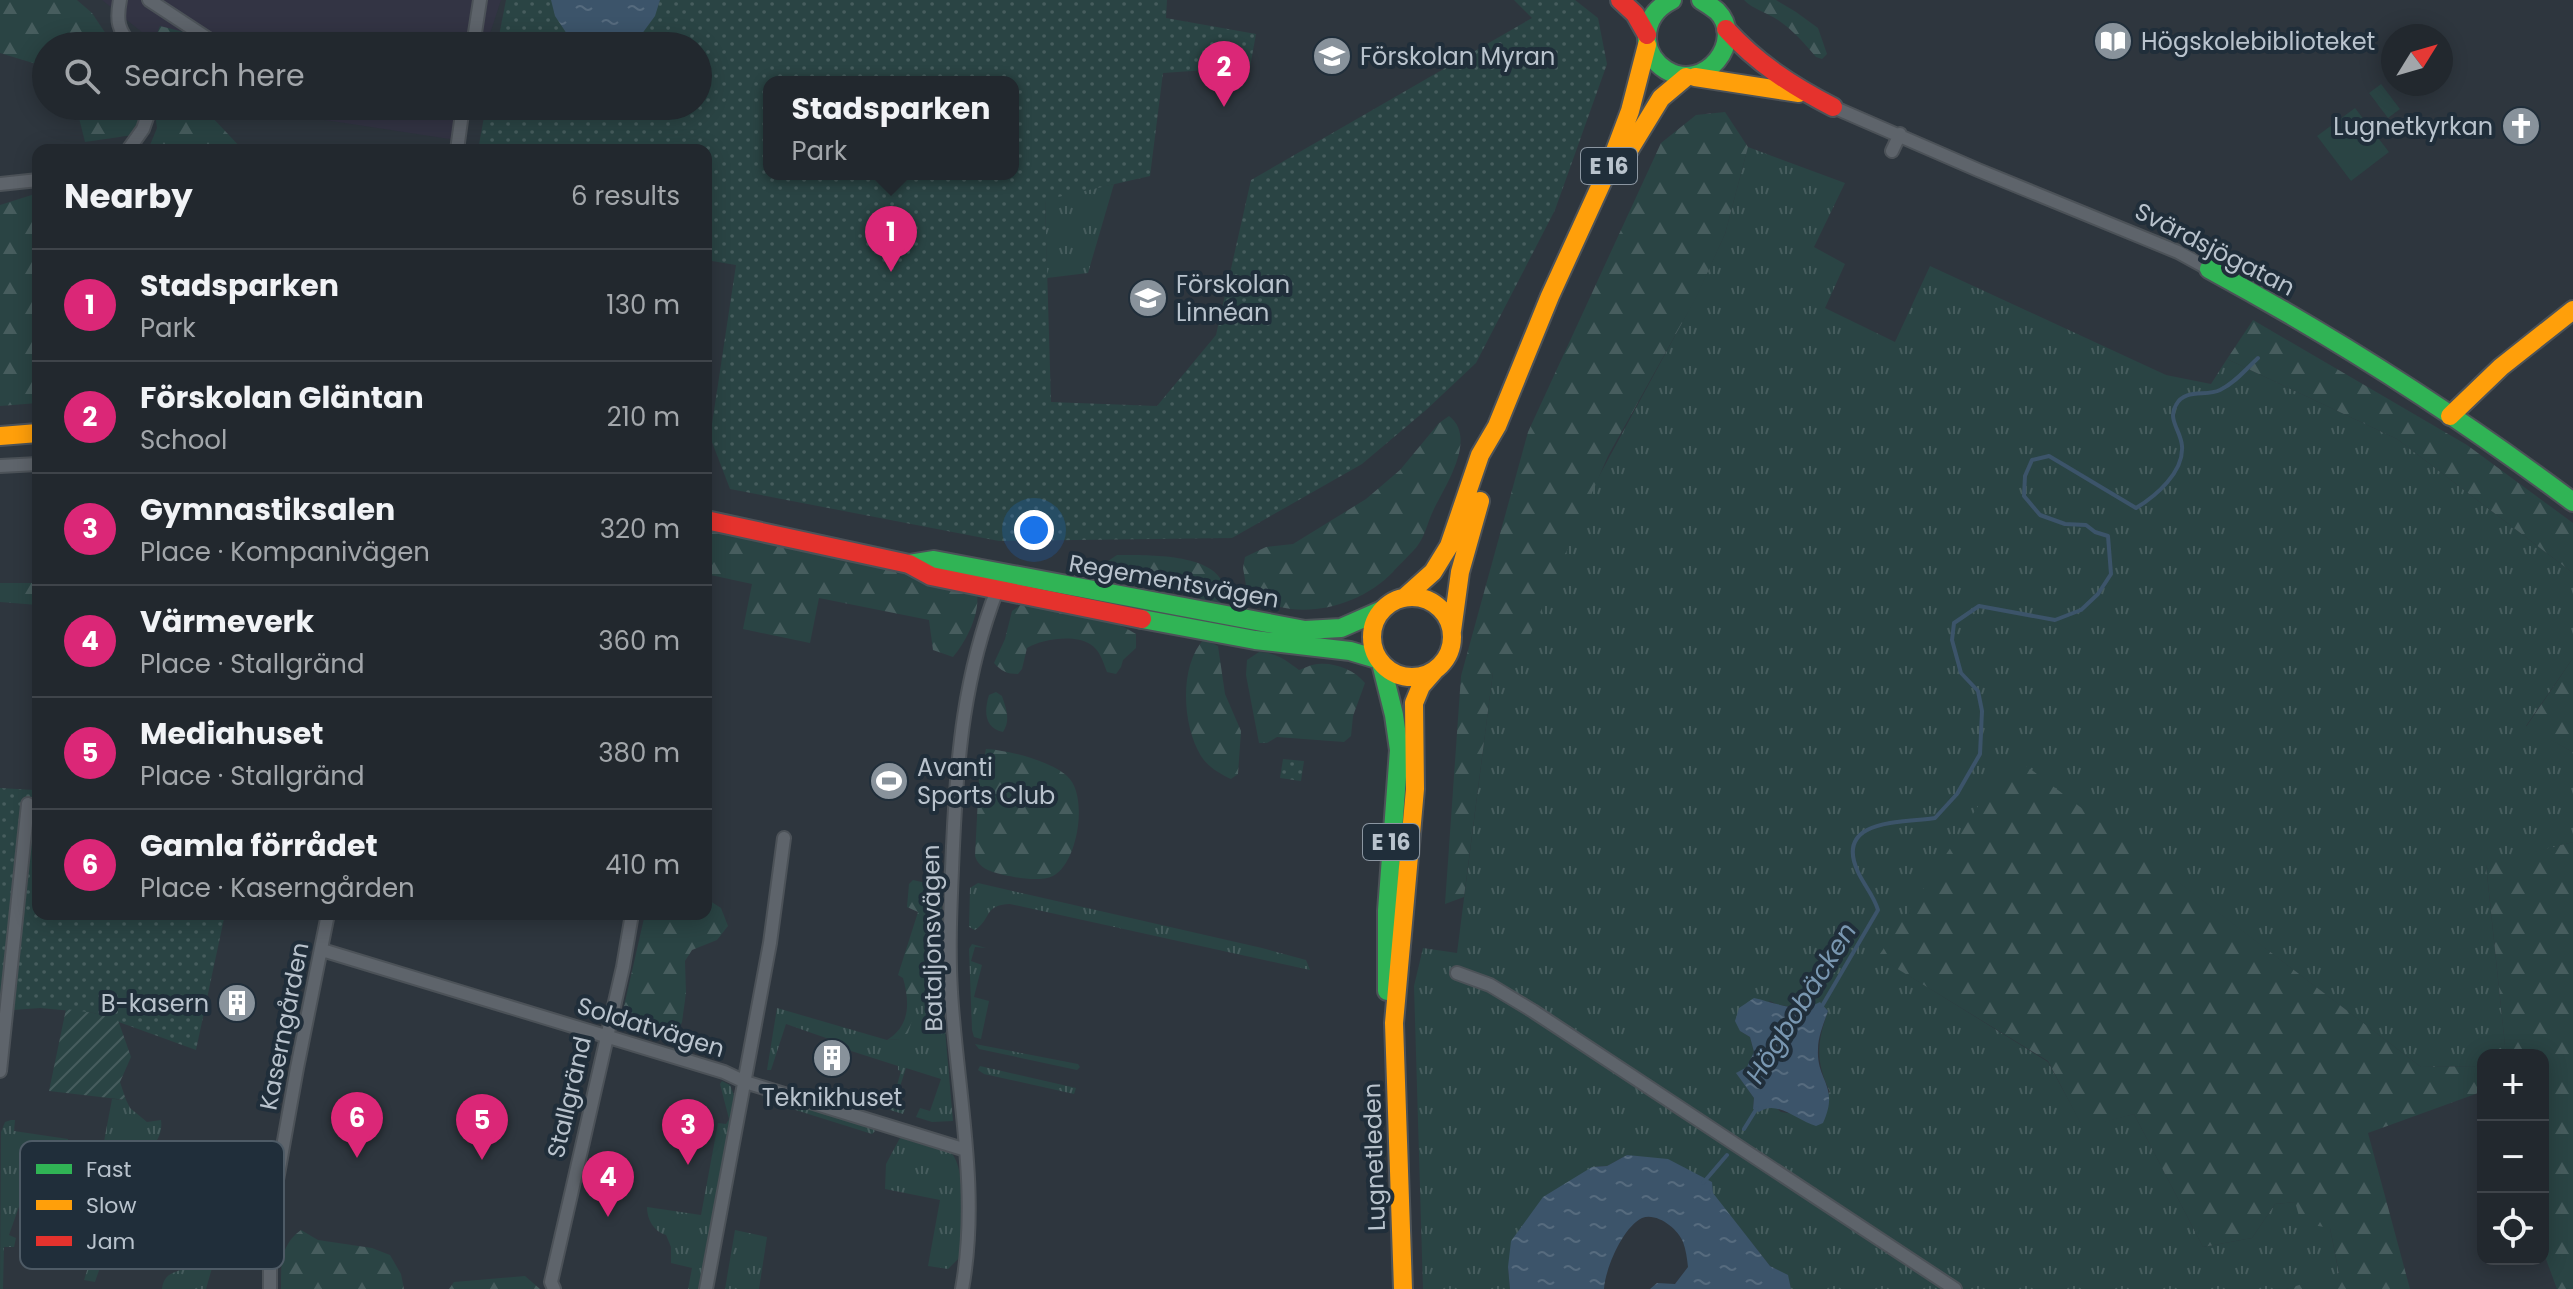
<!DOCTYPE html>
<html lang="en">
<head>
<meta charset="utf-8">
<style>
  :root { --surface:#22282e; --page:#2a3036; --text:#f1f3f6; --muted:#a2a6aa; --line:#3f444a; --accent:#db2777 }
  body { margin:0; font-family:Poppins,sans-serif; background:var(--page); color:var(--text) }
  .controls { position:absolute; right:24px; bottom:24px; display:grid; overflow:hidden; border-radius:16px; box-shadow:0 4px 20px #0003 }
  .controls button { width:72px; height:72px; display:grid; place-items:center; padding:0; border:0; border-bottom:2px solid var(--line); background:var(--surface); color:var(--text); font:40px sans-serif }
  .compass { position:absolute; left:2381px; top:24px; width:72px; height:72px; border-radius:50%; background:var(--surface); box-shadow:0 4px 20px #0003; rotate:53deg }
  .you { position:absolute; left:1034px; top:530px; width:28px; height:28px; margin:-20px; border:6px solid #fff; border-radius:50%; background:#1a73e8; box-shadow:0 0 0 12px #1a73e833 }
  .badge { display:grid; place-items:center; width:52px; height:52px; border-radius:50%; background:var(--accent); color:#fff; font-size:26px; font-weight:700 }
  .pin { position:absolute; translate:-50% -66px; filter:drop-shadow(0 2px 4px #0008) }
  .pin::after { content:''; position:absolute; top:42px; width:28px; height:24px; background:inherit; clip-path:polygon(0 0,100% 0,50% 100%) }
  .popup { position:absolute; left:763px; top:76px; width:256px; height:104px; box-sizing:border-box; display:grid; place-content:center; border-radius:16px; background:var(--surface); filter:drop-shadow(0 2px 6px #0005); font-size:26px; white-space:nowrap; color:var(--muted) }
  .popup b { font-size:30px; color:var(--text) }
  .popup::after { content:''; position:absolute; left:50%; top:100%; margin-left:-16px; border:16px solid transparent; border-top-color:var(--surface) }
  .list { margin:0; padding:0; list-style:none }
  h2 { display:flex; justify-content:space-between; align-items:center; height:104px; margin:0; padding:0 32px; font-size:34px }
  h2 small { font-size:26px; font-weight:400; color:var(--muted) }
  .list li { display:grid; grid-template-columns:52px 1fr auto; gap:24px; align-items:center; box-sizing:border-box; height:112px; padding:0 32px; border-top:2px solid var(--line) }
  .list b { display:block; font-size:30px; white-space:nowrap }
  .list p { margin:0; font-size:26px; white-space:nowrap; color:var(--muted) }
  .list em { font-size:26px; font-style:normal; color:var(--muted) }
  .icon { flex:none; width:44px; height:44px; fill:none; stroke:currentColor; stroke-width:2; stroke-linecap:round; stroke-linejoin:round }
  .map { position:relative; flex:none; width:2573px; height:1289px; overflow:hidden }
  .search { position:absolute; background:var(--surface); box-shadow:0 4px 20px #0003; left:32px; top:32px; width:680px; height:88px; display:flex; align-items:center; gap:20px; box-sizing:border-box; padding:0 28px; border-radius:44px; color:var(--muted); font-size:30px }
  .panel { position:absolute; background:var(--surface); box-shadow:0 4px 20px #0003; left:32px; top:144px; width:680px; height:776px; border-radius:16px }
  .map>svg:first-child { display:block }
  .medical { fill:#333444 }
  .grass { fill:url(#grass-tufts); fill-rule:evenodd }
  .forest { fill:url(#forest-firs) }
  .park { fill:url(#park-dots); fill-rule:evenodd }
  .garden { fill:url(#garden-furrows) }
  .pitch { fill:#2a4444 }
  .water { fill:url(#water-ripples) }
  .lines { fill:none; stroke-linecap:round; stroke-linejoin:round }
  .stream { stroke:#3c546a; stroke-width:4 }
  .street-casing { stroke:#4c5258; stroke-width:16 }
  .fast-casing { stroke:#4c5258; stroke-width:22 }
  .slow-casing { stroke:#4c5258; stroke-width:22 }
  .jam-casing { stroke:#4c5258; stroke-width:22 }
  .street { stroke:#5e646b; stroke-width:12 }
  .fast { stroke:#30b455; stroke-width:18 }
  .slow { stroke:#ff9f0a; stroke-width:18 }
  .jam { stroke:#e5322d; stroke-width:18 }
  .labels { text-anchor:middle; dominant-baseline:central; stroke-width:8; stroke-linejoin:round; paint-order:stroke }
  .shield { fill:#202e3a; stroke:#8b96a1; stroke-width:2 }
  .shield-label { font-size:22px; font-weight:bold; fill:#b9c3cd }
  .poi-label { font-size:24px; fill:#b9c3cd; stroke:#202e3a; text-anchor:start }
  .street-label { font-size:24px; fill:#b9c3cd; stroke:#202e3a }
  .water-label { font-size:26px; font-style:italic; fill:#7997b1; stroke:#202e3a }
  .key { fill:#202e3a; stroke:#4e5b66; stroke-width:2 }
  .key-label { font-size:22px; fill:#b9c3cd }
</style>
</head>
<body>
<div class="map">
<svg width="2573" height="1289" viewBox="0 0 2573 1289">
  <defs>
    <pattern id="grass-tufts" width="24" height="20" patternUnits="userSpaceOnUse" patternTransform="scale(2)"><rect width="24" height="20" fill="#2a4444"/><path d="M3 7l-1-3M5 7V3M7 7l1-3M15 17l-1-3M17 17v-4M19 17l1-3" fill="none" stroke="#475d5e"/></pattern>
    <pattern id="forest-firs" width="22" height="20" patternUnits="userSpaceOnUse" patternTransform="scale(2)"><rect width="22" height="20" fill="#2a4444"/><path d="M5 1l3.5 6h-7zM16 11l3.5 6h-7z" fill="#475d5e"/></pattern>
    <pattern id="park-dots" width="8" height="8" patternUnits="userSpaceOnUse" patternTransform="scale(2)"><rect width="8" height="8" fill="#2a4444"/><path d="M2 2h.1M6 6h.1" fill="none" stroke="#475d5e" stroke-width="1.8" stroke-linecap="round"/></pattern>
    <pattern id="garden-furrows" width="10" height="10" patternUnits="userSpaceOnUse" patternTransform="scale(2)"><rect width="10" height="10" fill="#2a4444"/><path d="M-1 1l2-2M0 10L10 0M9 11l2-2" fill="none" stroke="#475d5e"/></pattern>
    <pattern id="water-ripples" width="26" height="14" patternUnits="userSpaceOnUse" patternTransform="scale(2)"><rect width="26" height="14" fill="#3c546a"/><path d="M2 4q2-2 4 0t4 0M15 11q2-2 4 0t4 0" fill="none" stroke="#566b7e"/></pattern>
  </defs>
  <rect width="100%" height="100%" fill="#2e363e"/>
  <path class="medical" d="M102 0H501L486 46H159Z
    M232 106H467L456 140Z"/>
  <path class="grass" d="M1748 147 1845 183 1814 247 1845 264 1825 308 1895 342 1930 266 2166 375 2211 384 2227 359 2397 439 2573 573V658L2526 726 2573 752V842L2486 865 2506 1055H2483V1066L2421 1067 2012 756 1879 957 2048 1062 2083 1127 2134 1114 2203 1247 2252 1238 2275 1204 2295 1202 2330 1228 2339 1274 2286 1289H1791L1787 1275 1770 1266 1712 1193V1182L1627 1155 1607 1166 1592 1167 1508 1267 1510 1289H1423L1414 986 1423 948 1457 953 1493 672 1696 297 1725 234ZM1770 1001 1778 1005 1828 1011C1817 1043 1815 1060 1830 1092L1794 1114 1781 1112 1775 1107 1753 1108 1754 1098 1737 1074 1747 1067 1754 1053 1750 1037 1740 1031Z
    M1114 184 1088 273 1047 278 1045 199Z
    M942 882 941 984 953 1121 932 1122 916 1117 920 1108 930 1111 941 1079 906 1068 894 1105 905 1109 903 1114 890 1110 901 1071 898 1070V1066L848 1050 849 1046 786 1024 771 1070H767L777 1008 887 1040 900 1039 925 966 926 883Z
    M978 883 1262 948 1306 960 1310 970 1010 904C983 905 992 919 975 930L969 927 970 888Z
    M972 944 986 948 975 947 971 961 982 965 974 997 989 1001 981 1039 974 1037 972 1030 969 949Z
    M975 1044 1078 1064 1080 1067 1077 1070 979 1049Z
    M980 1066 1076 1088 1074 1094 984 1074 978 1070Z
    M722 1081 730 1085 735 1098 698 1289H688L692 1268 671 1263V1247L666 1235C653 1231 647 1219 647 1207L701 1215 718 1123 726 1124 729 1119 720 1084Z
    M765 1094 870 1126 875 1131 872 1134 767 1101 762 1097Z
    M112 1099 126 1100 130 1108 147 1122 161 1120C164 1139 148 1153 134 1164L123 1152 117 1158 102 1152Z
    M11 1120H15L14 1131 68 1139 65 1157H59V1147H33L32 1186 58 1187 59 1176H62L58 1200 44 1241 36 1239 47 1207 22 1198 9 1235 16 1238 14 1247H4L3 1289H0L1 1132 5 1122Z
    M901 1136C915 1140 938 1143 950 1152 968 1166 961 1236 959 1258L948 1269 928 1266 940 1200 885 1189 886 1164Z
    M735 1230 767 1237 759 1289H725Z
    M100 1243C106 1257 99 1269 95 1282L84 1280 95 1245Z
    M207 1265 212 1268 206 1289H162C164 1266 190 1271 207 1265Z"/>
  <path class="forest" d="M0 0H77L92 13 114 46H46V67L0 53Z
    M1744 0H1776L1796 12 1818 28 1827 54 1822 59 1816 57C1804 43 1793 30 1778 20 1766 12 1754 10 1744 0Z
    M160 26 184 32 192 46H152Z
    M76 106H143L144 109 133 135 85 142Z
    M154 106H209L210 115 243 150H148L157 128Z
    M1725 112 1748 147 1725 234 1696 298 1608 456 1518 663 1493 672 1464 897 1445 904 1461 676 1528 432 1661 143 1696 115Z
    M38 193V403L0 406V205Z
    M2253 320 2467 445 2573 523V573L2397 439 2227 359Z
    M1449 416C1478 438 1445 486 1433 511 1428 521 1425 536 1418 545 1414 551 1398 566 1393 572 1367 599 1327 613 1291 609 1273 606 1261 604 1247 591L1243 568 1245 557 1266 547 1293 544 1366 499 1400 470 1439 423Z
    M706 531 928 572 977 594C980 614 966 642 953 657L933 650 929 620 819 598 810 643 743 629 752 584 706 574Z
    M1117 555C1147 555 1231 552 1224 598L1219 604 1140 582 1110 568 1108 561Z
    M0 583H38V605L0 602Z
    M1022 604C1059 611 1103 613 1136 634V648L1123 660 1121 667 1116 674 1107 672C1103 662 1100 650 1090 644 1074 634 1042 639 1027 648L1022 669 1018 674C1007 674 1001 671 994 663L1005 639 1012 611Z
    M1204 639 1218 646 1225 694 1241 731 1238 774 1231 779C1220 774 1208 767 1201 756 1182 725 1179 666 1204 639Z
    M1259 652C1277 653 1285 660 1299 670 1305 668 1312 664 1318 664 1334 662 1355 670 1365 683L1353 716 1351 736 1344 742 1277 737 1267 743H1259L1246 675 1247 660Z
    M2573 658V752L2526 727Z
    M996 692 1002 696C1006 709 1011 719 1003 732 984 728 984 711 989 695Z
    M986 749C1007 750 1051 761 1067 776 1089 795 1078 863 1053 876 1040 882 1018 878 1004 875 992 872 979 869 975 856L979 778Z
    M2012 755 2421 1067 2483 1066V1095L2481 1092 2368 1133 2410 1289H2286L2339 1273 2330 1228 2301 1223 2295 1202 2275 1204 2252 1238 2203 1247 2134 1114 2083 1128 2048 1061 1878 957Z
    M2573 842V1289H2557L2543 1251V1055H2506L2486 864Z
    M913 880 926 883 924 982 908 1033 900 1039 887 1040C910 1026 910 1003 903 978L898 975 918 912 907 907 909 884Z
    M710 901 721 908 728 926 717 940 692 950 685 961 686 993 682 1022 676 1035 637 1025 622 1015 645 914H706V902Z
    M156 1158 170 1165 171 1192 177 1196 182 1205C197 1209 207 1206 218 1220L216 1237 207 1243 124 1256 116 1247 121 1208 142 1184 147 1164Z
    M301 1230 318 1240 372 1248 390 1255 401 1274 404 1289H281C281 1265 280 1245 301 1230Z
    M525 1276 540 1289H449L454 1282Z"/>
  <path class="park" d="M506 0H1167L1166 18 1256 34 1250 67 1163 73 1150 176 1045 200 1051 402 1157 406 1216 335 1251 180 1532 18 1514 0H1575L1598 18 1607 64 1555 210 1476 363 1426 410 1362 464 1232 538 999 541 730 489 710 437 736 265 706 260V150H478L486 106H698V46H497ZM769 82H1013V174H769Z
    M1283 759 1304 761 1301 781 1280 778Z
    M38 774V914H225L196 1050 94 1013 40 1008 0 1011V788L34 790Z"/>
  <path class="garden" d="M66 1009 94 1013 118 1020 131 1057 120 1082 126 1100 49 1091Z"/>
  <path class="pitch" d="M2381 84 2400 109 2388 118 2369 93Z
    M2355 108 2389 152 2351 181 2317 136Z"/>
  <path class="water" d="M551 0H660L655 16 633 46H575L555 16Z
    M1754 998C1776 1003 1799 1014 1820 1002L1828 1011C1824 1023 1818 1036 1818 1049 1816 1081 1840 1086 1823 1123L1816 1126C1797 1121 1777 1099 1759 1112L1753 1109 1754 1098 1736 1073 1747 1067 1754 1052 1750 1037 1740 1031 1735 1021 1739 1008Z
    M1627 1155 1668 1159 1712 1182 1713 1193 1770 1266 1788 1275 1791 1289H1650L1657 1283 1675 1284 1688 1267C1687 1258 1686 1250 1683 1242 1678 1229 1657 1212 1642 1218 1623 1227 1605 1269 1604 1289H1510L1508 1267 1511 1241 1543 1197 1592 1167 1607 1166Z"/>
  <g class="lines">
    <path class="stream" d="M1822 1006 1878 910C1874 896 1864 885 1858 872 1833 818 1903 823 1935 818L1957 794 1980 754 1982 711 1978 691 1961 673 1952 640 1954 623 1979 606 2055 620 2081 610 2098 594 2111 574 2108 536 2095 532 2086 525 2065 524 2040 515 2024 496 2025 476 2032 460 2049 456 2136 508C2156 496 2184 472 2182 446 2181 431 2167 419 2176 405 2185 388 2206 397 2220 390 2235 383 2246 369 2258 358
      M1744 1129 1757 1108
      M1703 1183 1727 1155"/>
    <g class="street-casing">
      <path id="street" d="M120 0C116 21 118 30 132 46
        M149 0 219 46
        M473 46 480 0
        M1833 107 1978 170 2178 252 2209 269
        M128 150 143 129 151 106
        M457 150 463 106
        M1892 151 1900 134
        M0 184 38 180
        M0 466 38 464
        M322 950 724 1072 745 1082 966 1150
        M1457 973 1490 985 1533 1011 1955 1289
        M0 1071 28 804
        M270 1289V1219L297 1068 328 914
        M554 1289 551 1282 623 967 632 914
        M706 1289 770 943 784 838
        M962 1289C980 1191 957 1091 951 992 948 944 951 895 953 846 957 756 964 675 997 590"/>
    </g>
    <g class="fast-casing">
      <path id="fast" d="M1672 0C1656 8 1646 21 1647 40 1648 53 1655 63 1666 70 1705 94 1746 40 1717 11 1712 7 1706 3 1701 0
        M2209 269C2336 338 2457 415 2573 502
        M909 564 934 560 1305 630 1341 628 1382 610
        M1142 619 1255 640 1350 651 1377 659
        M1381 663 1394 715 1399 750 1387 911V991"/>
    </g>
    <g class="slow-casing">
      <path id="slow" d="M1695 77 1799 93
        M1620 165 1661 98 1686 77
        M2450 416 2501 367 2573 310
        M0 436 38 433
        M1372 637a40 40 0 1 1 80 0a40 40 0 1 1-80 0Z
        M1404 598 1433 572 1449 546 1480 455 1497 426 1550 296 1609 167 1630 111 1647 45
        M1452 631 1460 572 1480 501
        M1403 1289 1394 1023 1415 789 1414 703 1421 686 1435 670"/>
    </g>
    <g class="jam-casing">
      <path id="jam" d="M1620 0 1635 14 1647 35
        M1726 29C1757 63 1792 86 1833 107
        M706 520 909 564 931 576 1142 619"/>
    </g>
    <use href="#street" class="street"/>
    <use href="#fast" class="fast"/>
    <use href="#slow" class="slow"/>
    <use href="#jam" class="jam"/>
  </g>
  <defs>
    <g id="library-disc" transform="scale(2)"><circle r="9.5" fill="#88929b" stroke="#202e3a"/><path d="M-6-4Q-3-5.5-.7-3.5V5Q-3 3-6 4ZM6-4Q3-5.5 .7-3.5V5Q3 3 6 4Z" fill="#fff"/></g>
    <g id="school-disc" transform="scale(2)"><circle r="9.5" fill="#88929b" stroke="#202e3a"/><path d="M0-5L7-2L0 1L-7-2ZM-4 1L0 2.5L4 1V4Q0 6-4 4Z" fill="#fff"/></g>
    <g id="church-disc" transform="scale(2)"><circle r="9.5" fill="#88929b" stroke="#202e3a"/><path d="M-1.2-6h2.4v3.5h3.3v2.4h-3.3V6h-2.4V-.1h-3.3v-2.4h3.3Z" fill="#fff"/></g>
    <g id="stadium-disc" transform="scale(2)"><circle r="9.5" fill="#88929b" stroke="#202e3a"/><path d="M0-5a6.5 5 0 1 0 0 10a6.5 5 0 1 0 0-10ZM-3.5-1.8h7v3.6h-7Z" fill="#fff"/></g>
    <g id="building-disc" transform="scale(2)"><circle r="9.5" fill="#88929b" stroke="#202e3a"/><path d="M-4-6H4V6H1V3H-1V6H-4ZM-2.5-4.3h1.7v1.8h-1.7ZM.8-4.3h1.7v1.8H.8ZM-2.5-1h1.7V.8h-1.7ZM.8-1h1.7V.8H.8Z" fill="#fff"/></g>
  </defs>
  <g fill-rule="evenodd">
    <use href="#library-disc" x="2113" y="41"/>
    <use href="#school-disc" x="1332" y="56"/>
    <use href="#church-disc" x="2521" y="126"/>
    <use href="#school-disc" x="1148" y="298"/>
    <use href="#stadium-disc" x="889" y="781"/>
    <use href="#building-disc" x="237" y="1003"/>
    <use href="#building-disc" x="832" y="1058"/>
  </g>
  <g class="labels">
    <g class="shield">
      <rect x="1581" y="148" width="56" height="36" rx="6"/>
      <rect x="1363" y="824" width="56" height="36" rx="6"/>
    </g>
    <g class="shield-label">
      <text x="1609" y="166">E 16</text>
      <text x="1391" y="842">E 16</text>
    </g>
    <g class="poi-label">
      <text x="2141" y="41">Högskolebiblioteket</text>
      <text x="1360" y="56">Förskolan Myran</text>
      <text x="2493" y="126" text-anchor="end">Lugnetkyrkan</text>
      <text x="1176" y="284">Förskolan<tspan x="1176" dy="28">Linnéan</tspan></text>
      <text x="917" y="767">Avanti<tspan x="917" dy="28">Sports Club</tspan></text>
      <text x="209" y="1003" text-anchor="end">B-kasern</text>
      <text x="832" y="1097" text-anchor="middle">Teknikhuset</text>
    </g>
    <g class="street-label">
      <text transform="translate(2215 249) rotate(27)">Svärdsjögatan</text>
      <text transform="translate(1174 581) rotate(10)">Regementsvägen</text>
      <text transform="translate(932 938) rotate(-91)">Bataljonsvägen</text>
      <text transform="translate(284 1026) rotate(-79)">Kaserngården</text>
      <text transform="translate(651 1027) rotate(17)">Soldatvägen</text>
      <text transform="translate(569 1097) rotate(-77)">Stallgränd</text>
      <text transform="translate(1374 1157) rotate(-92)">Lugnetleden</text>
    </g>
    <g class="water-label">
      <text transform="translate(1801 1003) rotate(-58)">Högbobäcken</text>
    </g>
  </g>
  <rect x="20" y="1141" width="264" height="128" rx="12" class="key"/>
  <rect x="36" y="1164" width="36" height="10" fill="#30b455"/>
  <rect x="36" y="1200" width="36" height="10" fill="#ff9f0a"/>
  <rect x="36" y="1236" width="36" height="10" fill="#e5322d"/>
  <g class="key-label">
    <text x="86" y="1177">Fast</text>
    <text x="86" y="1213">Slow</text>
    <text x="86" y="1249">Jam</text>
  </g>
</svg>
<div class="controls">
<button>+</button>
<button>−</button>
<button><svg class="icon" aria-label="locate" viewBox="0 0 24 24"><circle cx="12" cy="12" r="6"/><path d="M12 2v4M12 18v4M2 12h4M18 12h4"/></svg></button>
</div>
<svg class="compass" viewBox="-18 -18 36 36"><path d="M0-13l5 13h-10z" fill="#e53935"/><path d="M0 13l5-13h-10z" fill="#a2a6aa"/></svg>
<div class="you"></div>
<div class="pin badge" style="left:891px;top:272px">1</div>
<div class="popup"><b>Stadsparken</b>Park</div>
<div class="pin badge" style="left:1224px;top:107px">2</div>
<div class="pin badge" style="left:688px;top:1165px">3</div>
<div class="pin badge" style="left:608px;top:1217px">4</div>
<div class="pin badge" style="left:482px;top:1160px">5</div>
<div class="pin badge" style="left:357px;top:1158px">6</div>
<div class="search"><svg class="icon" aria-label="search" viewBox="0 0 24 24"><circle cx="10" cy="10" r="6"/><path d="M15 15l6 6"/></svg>Search here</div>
<section class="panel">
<h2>Nearby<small>6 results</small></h2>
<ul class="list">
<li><span class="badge">1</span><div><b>Stadsparken</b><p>Park</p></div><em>130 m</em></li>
<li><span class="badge">2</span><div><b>Förskolan Gläntan</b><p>School</p></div><em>210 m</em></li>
<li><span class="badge">3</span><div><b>Gymnastiksalen</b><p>Place · Kompanivägen</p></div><em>320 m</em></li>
<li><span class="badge">4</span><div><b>Värmeverk</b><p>Place · Stallgränd</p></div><em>360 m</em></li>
<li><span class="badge">5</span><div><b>Mediahuset</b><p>Place · Stallgränd</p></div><em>380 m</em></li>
<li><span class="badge">6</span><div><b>Gamla förrådet</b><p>Place · Kaserngården</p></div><em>410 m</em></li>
</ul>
</section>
</div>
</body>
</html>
